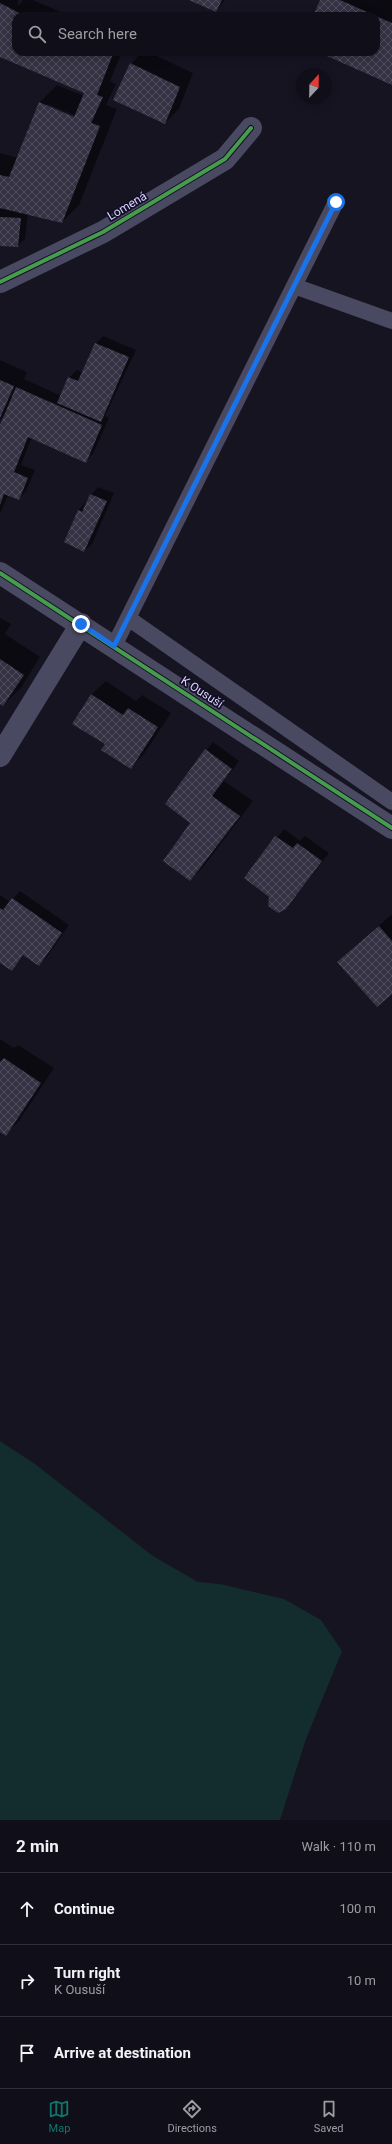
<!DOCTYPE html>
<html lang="en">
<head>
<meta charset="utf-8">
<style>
  :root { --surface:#100f19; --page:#191822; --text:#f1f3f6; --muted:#9c9ca2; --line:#302f38; --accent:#0f766e }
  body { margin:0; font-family:Roboto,sans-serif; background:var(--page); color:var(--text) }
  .compass { position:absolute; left:296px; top:68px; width:36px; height:36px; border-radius:50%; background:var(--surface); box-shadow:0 2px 10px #0003; rotate:22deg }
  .stop { position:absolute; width:12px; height:12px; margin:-9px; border:3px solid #1a73e8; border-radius:50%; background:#fff }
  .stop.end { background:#1a73e8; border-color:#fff; box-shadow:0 1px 4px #0008 }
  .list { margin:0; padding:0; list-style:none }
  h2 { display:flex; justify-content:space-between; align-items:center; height:52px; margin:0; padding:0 16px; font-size:17px }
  h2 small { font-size:13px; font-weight:400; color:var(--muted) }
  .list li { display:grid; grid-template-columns:26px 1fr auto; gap:12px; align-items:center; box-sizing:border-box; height:72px; padding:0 16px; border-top:1px solid var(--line) }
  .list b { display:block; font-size:15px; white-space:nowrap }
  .list p { margin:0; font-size:13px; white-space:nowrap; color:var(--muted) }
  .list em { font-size:13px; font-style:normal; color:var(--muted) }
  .icon { flex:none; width:22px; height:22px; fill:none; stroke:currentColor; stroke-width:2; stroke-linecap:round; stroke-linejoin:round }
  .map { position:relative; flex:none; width:392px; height:1820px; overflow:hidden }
  .search { position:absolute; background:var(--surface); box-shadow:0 2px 10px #0003; left:12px; right:12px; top:12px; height:44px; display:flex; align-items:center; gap:10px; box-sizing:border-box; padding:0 14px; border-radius:12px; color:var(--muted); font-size:15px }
  .sheet { height:268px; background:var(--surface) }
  nav { display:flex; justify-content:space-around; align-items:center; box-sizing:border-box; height:56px; border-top:1px solid var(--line); background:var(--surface); font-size:11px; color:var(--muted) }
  nav a { display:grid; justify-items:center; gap:2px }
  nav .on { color:var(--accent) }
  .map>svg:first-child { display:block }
  .green { fill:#132c2d }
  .shadow { fill:#0007; fill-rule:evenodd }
  .building { fill:url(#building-cross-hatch) }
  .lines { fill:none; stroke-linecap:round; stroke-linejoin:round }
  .service { stroke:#4a4962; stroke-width:16 }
  .minor { stroke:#4a4962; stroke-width:22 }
  .cycleway-casing { stroke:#130f26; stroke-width:6 }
  .cycleway { stroke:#469c4c; stroke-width:4 }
  .route { stroke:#1a73e8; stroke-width:5 }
  .labels { text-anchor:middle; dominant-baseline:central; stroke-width:3.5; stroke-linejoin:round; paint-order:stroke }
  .street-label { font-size:12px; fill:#d9d4ff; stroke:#130f26 }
</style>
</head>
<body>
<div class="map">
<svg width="392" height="1820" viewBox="0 0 392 1820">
  <defs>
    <pattern id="building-cross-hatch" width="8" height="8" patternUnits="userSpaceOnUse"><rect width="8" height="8" fill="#343243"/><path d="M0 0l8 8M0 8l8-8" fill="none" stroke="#514f5f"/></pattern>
  </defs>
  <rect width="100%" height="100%" fill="#161421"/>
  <path class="green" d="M0 1441 35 1464 153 1556 198 1582 220 1584 284 1599 321 1620 342 1651 306 1739 280 1820H0Z"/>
  <path class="shadow" d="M0 0H18V6L23 0H33L70 16H16V52H122L110 81 116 84 106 105 117 109 79 205 62 222 28 214 25 239 17 246 0 245V209L2 208 0 207V153L18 158 39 103 57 85 84 96 85 92 0 56ZM47 104 79 117V119L47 106Z
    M192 0H225L216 11Z
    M321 0H392V84L320 52H376V16H314Z
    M142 52H148L193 73 179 109 165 123 131 64Z
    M103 336 136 350 105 416 109 418 93 454 86 461 32 437 21 465 35 470 26 491 19 499 8 495 0 514V428L6 414 0 420V360L27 372 24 379 61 396 69 378 77 370 83 373 96 343Z
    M98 487 114 493 92 544 84 551 78 511Z
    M0 618 11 624 5 634 40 657 21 688 3 705 0 703Z
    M106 681 136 701 142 695 171 713 144 754 131 768 106 744 73 724 92 694Z
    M213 742 239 761 224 781 253 801 204 866 190 880 192 823 186 776Z
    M284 829 300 841 305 836 329 853 286 909 245 878Z
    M20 891 69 925 47 957 39 965 24 955 12 970 0 962V895L10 902Z
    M392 914V993L339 962Z
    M0 1039 14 1048 18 1045 54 1068 19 1121 5 1135 0 1131Z"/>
  <path class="building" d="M189 0H222L216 12Z
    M320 0H340L376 16H313Z
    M0 3 25 16H16V52H108L113 54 97 95 103 97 91 123 100 126 62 223 0 208V175L9 177 39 102 74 117 84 93 0 57Z
    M376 16 392 23V85L318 52H376Z
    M130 63 180 87 165 124 113 100Z
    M0 217 21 218 18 247 0 246Z
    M95 343 129 357 101 422 57 403 68 377 78 381Z
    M0 380 14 386 0 418Z
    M16 387 102 425 86 463 28 437 14 472 28 478 19 500 4 494 0 505V425Z
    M90 494 107 501 84 552 64 542 78 510 82 512Z
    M0 659 24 675 3 706 0 704Z
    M91 694 123 715 128 708 158 727 131 769 101 750 105 744 72 724Z
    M205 749 232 769 212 796 240 816 190 881 163 861 190 823 165 804Z
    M275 836 293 848 297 843 322 861 286 909 278 913 268 906 269 897 244 878Z
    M12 898 62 933 39 966 23 955 12 971 0 963V908L3 910Z
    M379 926 392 941V994L377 1007 337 962Z
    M4 1058 41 1083 6 1136 0 1132V1062Z"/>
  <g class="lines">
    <path class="service" d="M294 286 392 321
      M128 618 392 802
      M114 646 336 202"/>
    <path class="minor" d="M0 282 103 232 225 159 251 128
      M0 573 392 828
      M0 756 81 624"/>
    <g class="cycleway-casing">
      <path id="cycleway" d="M0 282 103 232 225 159 251 128
        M0 573 392 828"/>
    </g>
    <use href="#cycleway" class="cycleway"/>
  </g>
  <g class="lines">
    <path class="route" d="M81 624 114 646 336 202"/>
  </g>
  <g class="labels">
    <g class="street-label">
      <text transform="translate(127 206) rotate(-31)">Lomená</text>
      <text transform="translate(202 692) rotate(33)">K Ousuší</text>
    </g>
  </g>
</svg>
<svg class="compass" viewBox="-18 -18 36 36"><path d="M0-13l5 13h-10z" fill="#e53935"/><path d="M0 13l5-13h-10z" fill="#9c9ca2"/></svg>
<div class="stop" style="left:336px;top:202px"></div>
<div class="stop end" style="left:81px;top:624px"></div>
<div class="search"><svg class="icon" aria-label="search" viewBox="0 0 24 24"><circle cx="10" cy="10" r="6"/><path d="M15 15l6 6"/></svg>Search here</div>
</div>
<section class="sheet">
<h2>2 min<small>Walk · 110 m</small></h2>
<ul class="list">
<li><svg class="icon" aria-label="ahead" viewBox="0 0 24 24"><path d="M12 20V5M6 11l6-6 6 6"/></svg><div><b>Continue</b></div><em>100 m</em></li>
<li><svg class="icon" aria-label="right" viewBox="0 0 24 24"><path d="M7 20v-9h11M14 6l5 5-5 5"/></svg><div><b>Turn right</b><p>K Ousuší</p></div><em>10 m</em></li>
<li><svg class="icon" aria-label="arrive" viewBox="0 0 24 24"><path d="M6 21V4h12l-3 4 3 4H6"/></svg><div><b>Arrive at destination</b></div></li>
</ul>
</section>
<nav>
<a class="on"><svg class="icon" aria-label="map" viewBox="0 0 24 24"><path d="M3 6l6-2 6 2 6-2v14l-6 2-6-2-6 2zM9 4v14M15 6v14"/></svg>Map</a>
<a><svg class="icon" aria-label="directions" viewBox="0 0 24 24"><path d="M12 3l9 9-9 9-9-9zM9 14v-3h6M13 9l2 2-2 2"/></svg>Directions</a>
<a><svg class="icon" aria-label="saved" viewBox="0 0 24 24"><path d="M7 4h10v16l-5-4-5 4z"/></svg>Saved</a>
</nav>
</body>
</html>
